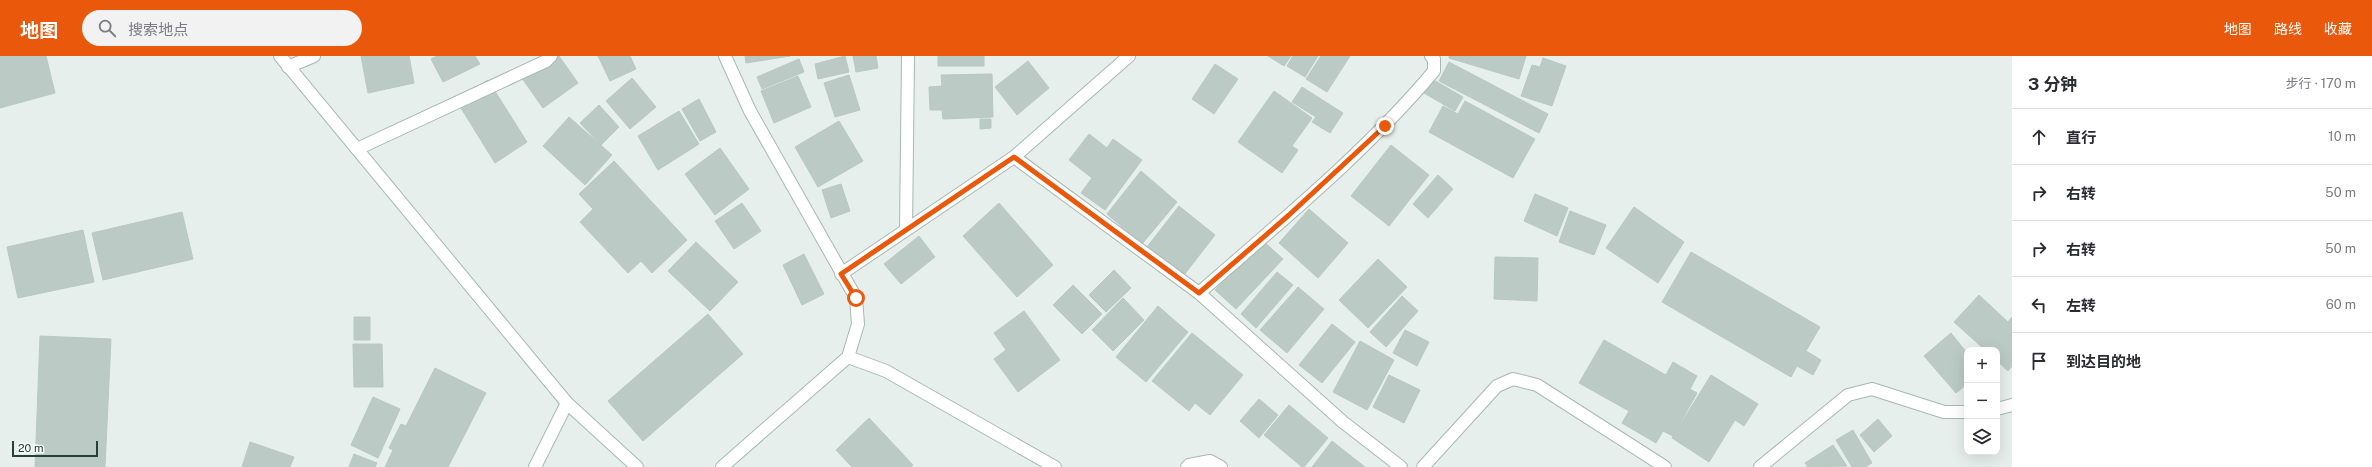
<!DOCTYPE html>
<html lang="zh">
<head>
<meta charset="utf-8">
<style>
  :root { --surface:#fff; --page:#f2f2f3; --text:#2b2b33; --muted:#7c7c81; --line:#e1e1e2; --accent:#ea580c }
  body { margin:0; font-family:"Public Sans","Noto Sans SC",sans-serif; background:var(--page); color:var(--text) }
  .controls { position:absolute; right:12px; bottom:12px; display:grid; overflow:hidden; border-radius:8px; box-shadow:0 4px 16px #0002 }
  .controls button { width:36px; height:36px; display:grid; place-items:center; padding:0; border:0; border-bottom:1px solid var(--line); background:var(--surface); color:var(--text); font:20px sans-serif }
  .scale { position:absolute; left:12px; bottom:10px; width:86px; box-sizing:border-box; padding-left:4px; border:2px solid #24423a; border-top:0; font-size:11px; line-height:14px; white-space:nowrap; color:#24423a; -webkit-text-stroke:3px #f7fbf9; paint-order:stroke }
  .stop { position:absolute; width:12px; height:12px; margin:-9px; border:3px solid #ea580c; border-radius:50%; background:#fff }
  .stop.end { background:#ea580c; border-color:#fff; box-shadow:0 1px 4px #0008 }
  .list { margin:0; padding:0; list-style:none }
  h2 { display:flex; justify-content:space-between; align-items:center; height:52px; margin:0; padding:0 16px; font-size:17px }
  h2 small { font-size:13px; font-weight:400; color:var(--muted) }
  .list li { display:grid; grid-template-columns:26px 1fr auto; gap:12px; align-items:center; box-sizing:border-box; height:56px; padding:0 16px; border-top:1px solid var(--line) }
  .list b { display:block; font-size:15px; white-space:nowrap }
  .list em { font-size:13px; font-style:normal; color:var(--muted) }
  .icon { flex:none; width:22px; height:22px; fill:none; stroke:currentColor; stroke-width:2; stroke-linecap:round; stroke-linejoin:round }
  .map { position:relative; flex:none; width:2012px; height:411px; overflow:hidden }
  header { display:flex; align-items:center; gap:24px; box-sizing:border-box; height:56px; padding:0 20px; background:var(--accent); color:#fff }
  header strong { font-size:19px }
  nav { display:flex; gap:22px; margin-inline-start:auto; font-size:14px }
  .search { width:280px; height:36px; background:var(--page); display:flex; align-items:center; gap:10px; box-sizing:border-box; padding:0 14px; border-radius:22px; color:var(--muted); font-size:15px }
  main { display:flex }
  aside { flex:1; background:var(--surface) }
  .map>svg:first-child { display:block }
  .building { fill:#bbcac4; stroke:#b8c9c2 }
  .lines { fill:none; stroke-linecap:round; stroke-linejoin:round }
  .lane-casing { stroke:#a8b8b2; stroke-width:14 }
  .street-casing { stroke:#a8b8b2; stroke-width:14 }
  .secondary-casing { stroke:#a4bbb3; stroke-width:14 }
  .lane { stroke:#fff; stroke-width:12 }
  .street { stroke:#fff; stroke-width:12 }
  .secondary { stroke:#fff; stroke-width:12 }
  .route { stroke:#ea580c; stroke-width:5 }
</style>
</head>
<body>
<header>
<strong>地图</strong>
<div class="search"><svg class="icon" aria-label="search" viewBox="0 0 24 24"><circle cx="10" cy="10" r="6"/><path d="M15 15l6 6"/></svg>搜索地点</div>
<nav><a>地图</a><a>路线</a><a>收藏</a></nav>
</header>
<main>
<div class="map">
<svg width="2012" height="411" viewBox="0 0 2012 411">
  <rect width="100%" height="100%" fill="#e6efeb"/>
  <path class="building" d="M0 0H46L55 37 0 52Z
    M361 0H409L414 27 368 37Z
    M437 0H475L480 8 443 26 431 3Z
    M544 0H559L578 27 543 52 519 18Z
    M598 0H630L636 13 610 25Z
    M745 0H790L746 7Z
    M845 0 849 16 818 23 815 8Z
    M853 0H876L878 12 856 16Z
    M938 0H984V10H938Z
    M1268 0H1291L1284 10Z
    M1293 0H1318L1305 21 1287 10Z
    M1321 0H1350L1327 36 1306 23Z
    M1449 0H1526L1519 23 1449 2Z
    M1543 2 1566 10 1552 50 1521 40 1532 9 1540 11Z
    M799 3 804 16 762 33 757 21Z
    M1028 5 1049 32 1017 59 995 31Z
    M1449 6 1548 58 1539 77 1439 25Z
    M1215 8 1238 23 1214 58 1192 43Z
    M992 18 993 61 943 63 942 54H930L929 31 942 30 941 19Z
    M849 19 860 54 835 61 824 27Z
    M1425 19 1463 41 1455 55 1417 33Z
    M798 20 811 51 774 67 761 35Z
    M632 22 656 51 630 73 606 45Z
    M488 24 527 86 495 107 456 44Z
    M1302 31 1343 57 1330 77 1312 66 1316 61 1292 46Z
    M1274 35 1312 62 1292 90 1298 94 1282 117 1238 86Z
    M699 43 716 76 700 85 682 53Z
    M1465 45 1535 83 1513 122 1429 76 1443 50 1458 58Z
    M599 49 619 71 601 89 580 67Z
    M679 55 699 88 658 114 638 80Z
    M569 61 612 99 585 129 543 90Z
    M980 63H991V72L980 73Z
    M839 65 863 105 818 131 795 91Z
    M1089 78 1107 92 1113 83 1142 104 1105 154 1081 137 1092 122 1069 104Z
    M1391 89 1429 119 1389 170 1351 140Z
    M720 92 749 133 715 159 685 118Z
    M614 105 687 184 652 217 641 205 628 217 580 166 593 153 579 138Z
    M1141 115 1177 146 1142 188 1107 158Z
    M1438 119 1453 133 1428 162 1413 148Z
    M841 128 850 155 831 162 822 134Z
    M1535 138 1568 152 1557 180 1524 165Z
    M742 147 761 175 734 193 715 165Z
    M999 147 1053 209 1017 241 963 180Z
    M1179 150 1215 179 1184 219 1147 191Z
    M1634 151 1684 186 1658 227 1606 192Z
    M1309 153 1348 187 1318 222 1279 187Z
    M1570 155 1606 169 1594 199 1559 186Z
    M182 156 193 203 103 224 92 177Z
    M83 174 94 226 18 242 7 191Z
    M919 180 935 201 901 228 884 208Z
    M1261 183 1283 203 1236 253 1215 234Z
    M696 186 738 226 710 255 668 215Z
    M1691 196 1820 271 1806 295 1821 304 1813 319 1797 310 1791 321 1662 246Z
    M804 198 824 238 802 249 783 209Z
    M1495 201 1538 202 1537 245 1494 243Z
    M1378 203 1407 231 1368 272 1339 244Z
    M1114 214 1131 232 1106 256 1089 239Z
    M1277 216 1293 229 1256 272 1241 258Z
    M1073 229 1102 258 1082 278 1053 249Z
    M1298 231 1324 253 1287 297 1260 274Z
    M1979 239 2008 266 2012 261V310L2008 315 1997 305V294H1985L1954 266Z
    M1402 240 1418 255 1386 291 1370 276Z
    M1123 242 1144 264 1113 295 1092 274Z
    M1158 250 1188 276 1146 326 1116 301Z
    M1024 255 1060 304 1018 336 994 303 1006 294 994 277Z
    M708 258 743 298 643 385 608 345Z
    M354 261H370V284H354Z
    M1332 268 1355 286 1322 327 1299 309Z
    M1405 274 1429 286 1417 310 1393 297Z
    M1192 277 1243 319 1210 359 1195 347 1189 355 1152 325Z
    M1951 277 1967 297V328L1956 337 1924 300Z
    M40 280 111 283 105 411H35Z
    M1604 284 1666 319 1673 306 1697 320 1690 333 1697 337 1673 380 1663 375 1656 387 1622 367 1629 355 1579 327Z
    M1360 285 1394 304 1367 354 1333 336Z
    M353 288H382L383 331H354Z
    M435 312 486 337 448 411H385L393 394 389 392 401 368 406 370Z
    M1389 319 1420 334 1404 367 1373 351Z
    M1711 319 1758 348 1744 370 1735 364 1709 406 1672 382Z
    M373 341 400 353 378 402 351 389Z
    M1259 343 1278 359 1259 382 1240 365Z
    M1289 349 1328 382 1304 411H1302L1264 379Z
    M869 362 913 409 911 411H852L836 394Z
    M1878 363 1892 380 1874 396 1860 379Z
    M1853 374 1872 407 1865 411H1852L1836 384Z
    M1332 385 1365 411H1312Z
    M250 386 294 401 290 411H242Z
    M1833 389 1847 410 1808 411 1805 407Z
    M354 398 377 407 375 411H349Z"/>
  <g class="lines">
    <g class="lane-casing">
      <path id="lane" d="M1997 353 2012 349
        M1423 411 1497 330 1513 323 1537 329 1665 411
        M1760 411 1848 339 1872 333 1944 356H1967"/>
    </g>
    <g class="street-casing">
      <path id="street" d="M288 11 314 0
        M357 93 546 5 551 0
        M1014 101 1199 237 1343 366 1401 411
        M906 174 908 0
        M841 218 1014 101 1129 0
        M1199 237C1280 166 1365 97 1434 15V3L1431 0
        M848 301 886 315 1055 411
        M567 347 637 411
        M722 411 848 301 858 268 856 242 750 55 725 0
        M1187 411 1189 409 1210 405 1221 411"/>
    </g>
    <g class="secondary-casing">
      <path id="secondary" d="M280 0 567 347 535 411"/>
    </g>
    <use href="#lane" class="lane"/>
    <use href="#street" class="street"/>
    <use href="#secondary" class="secondary"/>
  </g>
  <g class="lines">
    <path class="route" d="M856 242 841 218 1014 101 1199 237 1289 159 1385 70"/>
  </g>
</svg>
<div class="controls">
<button>+</button>
<button>−</button>
<button><svg class="icon" aria-label="layers" viewBox="0 0 24 24"><path d="M12 4l9 5-9 5-9-5zM3 14l9 5 9-5"/></svg></button>
</div>
<div class="scale">20 m</div>
<div class="stop" style="left:856px;top:242px"></div>
<div class="stop end" style="left:1385px;top:70px"></div>
</div>
<aside>
<h2>3 分钟<small>步行 · 170 m</small></h2>
<ul class="list">
<li><svg class="icon" aria-label="ahead" viewBox="0 0 24 24"><path d="M12 20V5M6 11l6-6 6 6"/></svg><div><b>直行</b></div><em>10 m</em></li>
<li><svg class="icon" aria-label="right" viewBox="0 0 24 24"><path d="M7 20v-9h11M14 6l5 5-5 5"/></svg><div><b>右转</b></div><em>50 m</em></li>
<li><svg class="icon" aria-label="right" viewBox="0 0 24 24"><path d="M7 20v-9h11M14 6l5 5-5 5"/></svg><div><b>右转</b></div><em>50 m</em></li>
<li><svg class="icon" aria-label="left" viewBox="0 0 24 24"><path d="M17 20v-9H6M10 6l-5 5 5 5"/></svg><div><b>左转</b></div><em>60 m</em></li>
<li><svg class="icon" aria-label="arrive" viewBox="0 0 24 24"><path d="M6 21V4h12l-3 4 3 4H6"/></svg><div><b>到达目的地</b></div></li>
</ul>
</aside>
</main>
</body>
</html>
